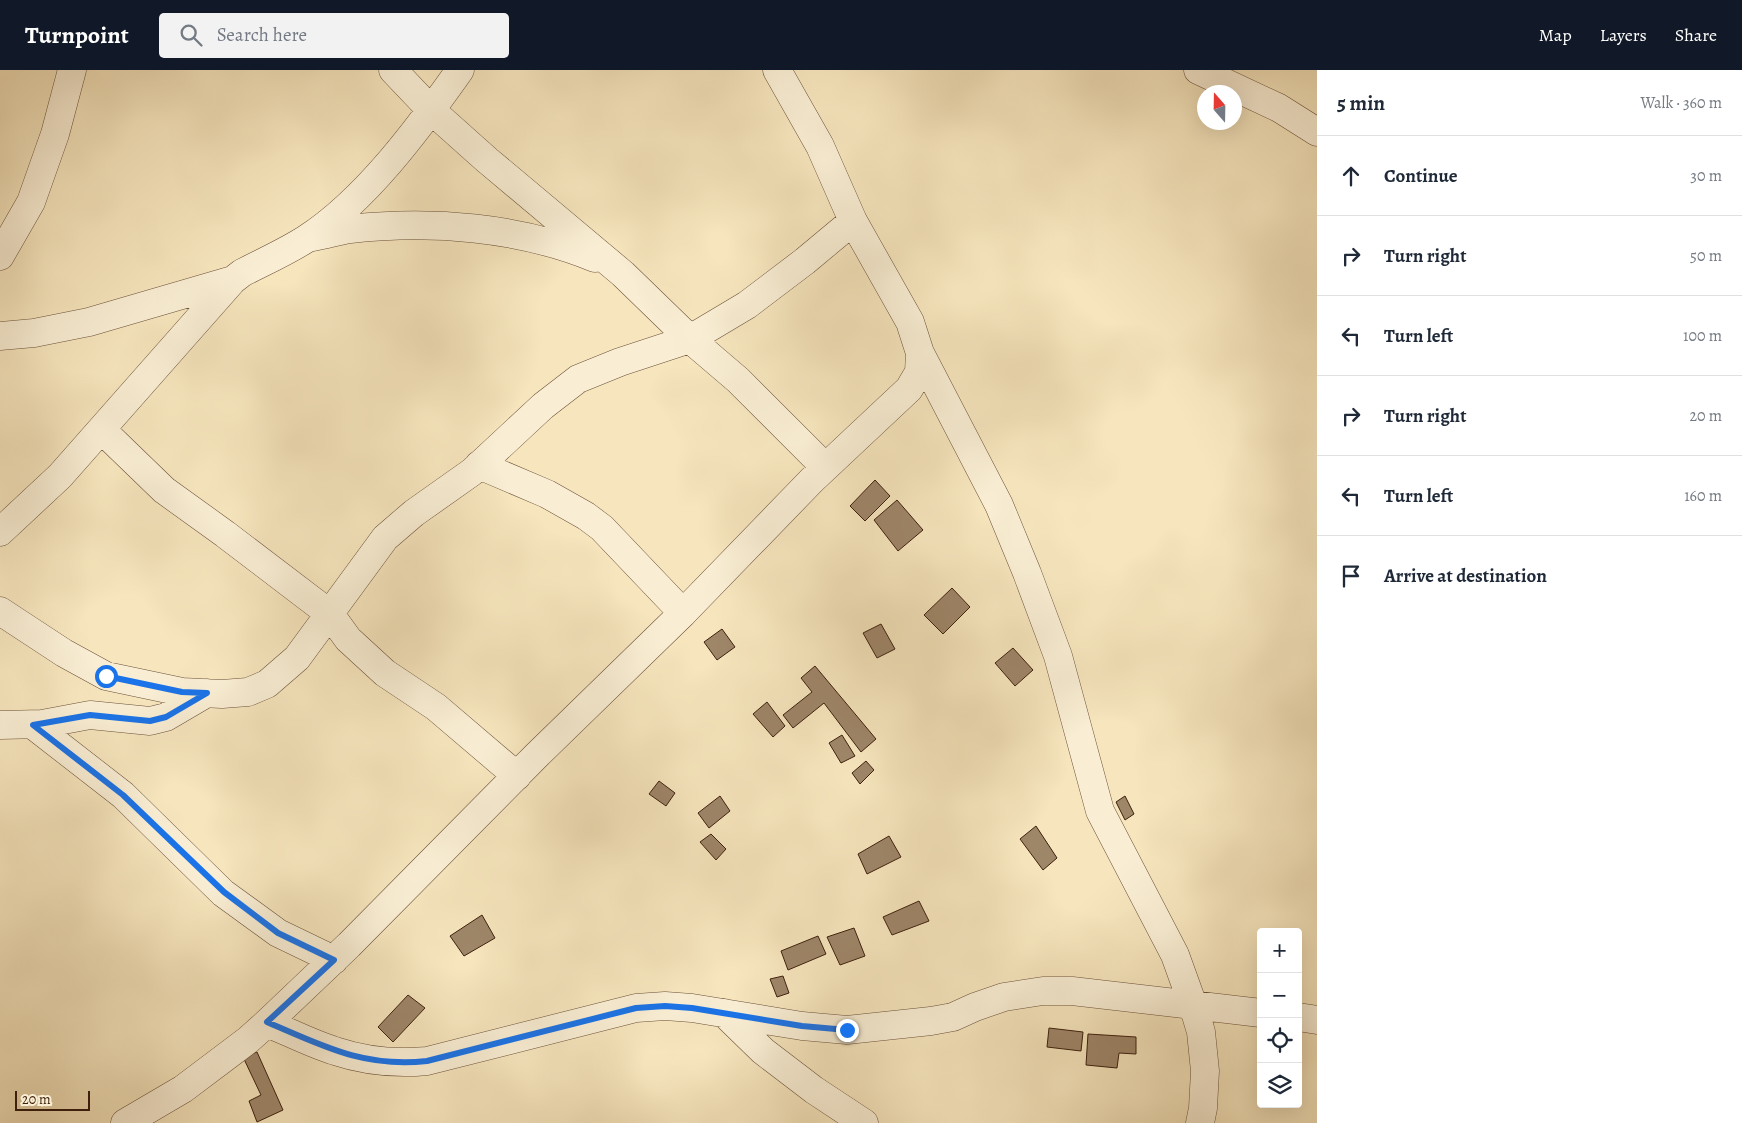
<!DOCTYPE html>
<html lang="en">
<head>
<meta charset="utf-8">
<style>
  :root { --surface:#fff; --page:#f2f2f3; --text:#1f2937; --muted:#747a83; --line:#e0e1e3; --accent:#111827 }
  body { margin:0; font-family:Alegreya,serif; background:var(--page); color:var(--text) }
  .controls { position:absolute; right:15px; bottom:15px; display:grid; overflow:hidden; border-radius:5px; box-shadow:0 5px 20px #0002 }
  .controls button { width:45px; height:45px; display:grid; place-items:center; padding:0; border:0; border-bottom:1px solid var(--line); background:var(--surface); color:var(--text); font:25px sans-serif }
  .compass { position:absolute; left:1197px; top:15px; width:45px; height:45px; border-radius:50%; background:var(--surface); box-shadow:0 5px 20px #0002; rotate:340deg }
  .scale { position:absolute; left:15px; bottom:12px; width:75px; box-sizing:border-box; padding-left:5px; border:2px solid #3e200d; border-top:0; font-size:14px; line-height:18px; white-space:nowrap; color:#3e200d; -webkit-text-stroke:4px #f9eed4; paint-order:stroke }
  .stop { position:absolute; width:15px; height:15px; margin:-11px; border:4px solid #1a73e8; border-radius:50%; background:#fff }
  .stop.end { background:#1a73e8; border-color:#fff; box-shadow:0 1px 5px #0008 }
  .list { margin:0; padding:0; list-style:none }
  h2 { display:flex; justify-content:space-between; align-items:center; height:65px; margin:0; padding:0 20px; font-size:21px }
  h2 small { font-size:16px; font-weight:400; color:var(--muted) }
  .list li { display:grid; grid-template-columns:32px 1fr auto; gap:15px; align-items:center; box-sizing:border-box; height:80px; padding:0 20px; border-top:1px solid var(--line) }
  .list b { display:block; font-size:19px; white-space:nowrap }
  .list em { font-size:16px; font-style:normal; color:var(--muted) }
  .icon { flex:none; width:28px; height:28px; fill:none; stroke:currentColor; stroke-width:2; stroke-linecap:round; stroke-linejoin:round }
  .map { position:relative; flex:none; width:1317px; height:1053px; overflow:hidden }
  header { display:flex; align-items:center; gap:30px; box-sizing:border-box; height:70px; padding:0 25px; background:var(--accent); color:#fff }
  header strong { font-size:24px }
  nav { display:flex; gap:28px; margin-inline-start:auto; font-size:18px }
  .search { width:350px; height:45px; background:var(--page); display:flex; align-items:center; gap:12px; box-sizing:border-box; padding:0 18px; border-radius:5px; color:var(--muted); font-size:19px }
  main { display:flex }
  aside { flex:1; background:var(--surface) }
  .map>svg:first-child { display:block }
  .building { fill:#9e8669; stroke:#3e200d }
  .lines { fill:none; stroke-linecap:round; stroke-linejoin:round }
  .minor-casing { stroke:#6c5139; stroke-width:29 }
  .minor { stroke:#f9eed4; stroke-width:28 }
  .route { stroke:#1a73e8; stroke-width:6 }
</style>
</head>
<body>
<header>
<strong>Turnpoint</strong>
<div class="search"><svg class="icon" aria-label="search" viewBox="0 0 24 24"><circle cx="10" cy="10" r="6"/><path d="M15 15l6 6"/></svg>Search here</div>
<nav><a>Map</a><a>Layers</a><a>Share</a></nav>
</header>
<main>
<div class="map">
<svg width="1317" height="1053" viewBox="0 0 1317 1053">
  <rect width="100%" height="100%" fill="#f6e5bd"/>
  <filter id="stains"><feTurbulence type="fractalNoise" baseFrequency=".004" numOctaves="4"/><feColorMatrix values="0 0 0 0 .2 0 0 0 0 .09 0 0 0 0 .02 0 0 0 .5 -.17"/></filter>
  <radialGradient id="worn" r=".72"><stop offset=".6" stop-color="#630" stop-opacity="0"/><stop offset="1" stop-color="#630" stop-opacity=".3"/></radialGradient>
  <path class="building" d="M875 410 890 426 865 451 850 436Z
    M897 430 923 460 898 481 874 450Z
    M952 518 970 537 943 564 924 545Z
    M881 554 895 579 877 588 863 563Z
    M722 559 735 577 717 590 704 572Z
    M1013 578 1033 600 1015 616 995 593Z
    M815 596 876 669 861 682 824 633 793 658 783 645 812 622 801 608Z
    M767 632 785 656 773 667 753 644Z
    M842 665 855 686 841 693 829 673Z
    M866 691 874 700 860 714 852 703Z
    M659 711 675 723 666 736 649 724Z
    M720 726 730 741 709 758 698 743Z
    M1125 726 1134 744 1125 750 1116 732Z
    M1036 756 1057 788 1043 800 1020 769Z
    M711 764 726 779 716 790 700 772Z
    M889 766 901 787 867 804 858 784Z
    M919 831 929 851 892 865 883 847Z
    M482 845 495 868 464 886 450 866Z
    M854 858 865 886 840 895 827 867Z
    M818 866 826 884 788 900 781 881Z
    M783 906 789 923 777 927 770 909Z
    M408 925 425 938 393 972 378 957Z
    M1049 958 1083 962 1081 981 1047 977Z
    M1088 964 1136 967V984L1119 983 1117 998 1086 995Z
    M257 982 283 1040 257 1052 249 1031 261 1025 243 987Z"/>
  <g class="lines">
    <g class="minor-casing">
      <path id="minor" d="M393 0 431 40 487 90 623 204 690 269 738 310 825 397
        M777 0 820 76 853 151 910 252 920 283 999 435 1027 503 1058 586 1100 741 1175 885 1193 935 1201 962 1205 1001 1203 1038 1200 1053
        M1198 0 1279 38 1317 62
        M313 167C325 165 338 161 350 159 432 150 519 157 595 188
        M0 186 31 132 55 64 72 0
        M0 266 34 263 89 252 233 210
        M102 360 164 420 225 464 330 544 348 569 385 603 436 637 517 706
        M479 395 547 424 586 446 602 458 683 543
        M0 462 60 406 233 210 242 203C263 192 286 182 306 169 366 130 419 58 460 0
        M0 541 64 583 106 606 182 622 222 624 248 622 267 614 297 588 385 468 414 443 472 402 543 336 578 309 620 292 690 269 747 235 805 191 853 151
        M0 655 42 654 90 645 150 651 166 647 207 623
        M33 655 123 725 223 823 278 863 334 890
        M724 943 763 981 814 1020 864 1053
        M1298 947 1317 950
        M267 953C289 962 312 974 335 981 365 991 396 994 427 991L636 938 665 936 692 938 802 956 847 960 931 951 953 947 975 937 1004 927 1043 921H1072L1261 943
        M125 1053 183 1019 248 970 267 953 349 875 537 685 683 543 812 410 909 319 919 302 920 283"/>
    </g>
    <use href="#minor" class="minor"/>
  </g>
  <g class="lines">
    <path class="route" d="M106 606 182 622 207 623 166 647 150 651 90 645 33 655 123 725 224 822 278 863 334 890 267 952C323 976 364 998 427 991L636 938 665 936 692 938 802 956 847 960"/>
  </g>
  <rect width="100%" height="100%" filter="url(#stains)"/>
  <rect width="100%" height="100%" fill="url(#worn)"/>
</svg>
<div class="controls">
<button>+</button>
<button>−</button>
<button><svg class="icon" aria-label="locate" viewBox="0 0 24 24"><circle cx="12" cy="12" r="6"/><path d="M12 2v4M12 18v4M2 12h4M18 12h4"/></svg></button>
<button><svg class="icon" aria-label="layers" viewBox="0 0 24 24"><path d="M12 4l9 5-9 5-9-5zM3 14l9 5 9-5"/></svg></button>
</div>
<svg class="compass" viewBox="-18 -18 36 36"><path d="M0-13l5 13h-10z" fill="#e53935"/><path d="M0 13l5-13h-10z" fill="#747a83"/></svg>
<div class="scale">20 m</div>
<div class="stop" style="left:106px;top:606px"></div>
<div class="stop end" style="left:847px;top:960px"></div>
</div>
<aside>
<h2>5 min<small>Walk · 360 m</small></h2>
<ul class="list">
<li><svg class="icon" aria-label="ahead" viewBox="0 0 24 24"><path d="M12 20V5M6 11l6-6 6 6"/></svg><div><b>Continue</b></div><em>30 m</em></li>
<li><svg class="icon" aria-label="right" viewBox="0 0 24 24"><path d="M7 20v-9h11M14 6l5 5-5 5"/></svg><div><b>Turn right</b></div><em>50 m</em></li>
<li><svg class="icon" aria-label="left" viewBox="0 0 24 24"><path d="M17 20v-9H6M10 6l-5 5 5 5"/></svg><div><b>Turn left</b></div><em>100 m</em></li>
<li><svg class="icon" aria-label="right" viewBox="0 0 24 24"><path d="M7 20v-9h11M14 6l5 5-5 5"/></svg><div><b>Turn right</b></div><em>20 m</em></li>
<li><svg class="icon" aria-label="left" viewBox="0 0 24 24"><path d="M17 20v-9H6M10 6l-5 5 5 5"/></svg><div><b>Turn left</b></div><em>160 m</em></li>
<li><svg class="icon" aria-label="arrive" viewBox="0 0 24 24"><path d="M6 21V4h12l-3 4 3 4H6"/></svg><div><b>Arrive at destination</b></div></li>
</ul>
</aside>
</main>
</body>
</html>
